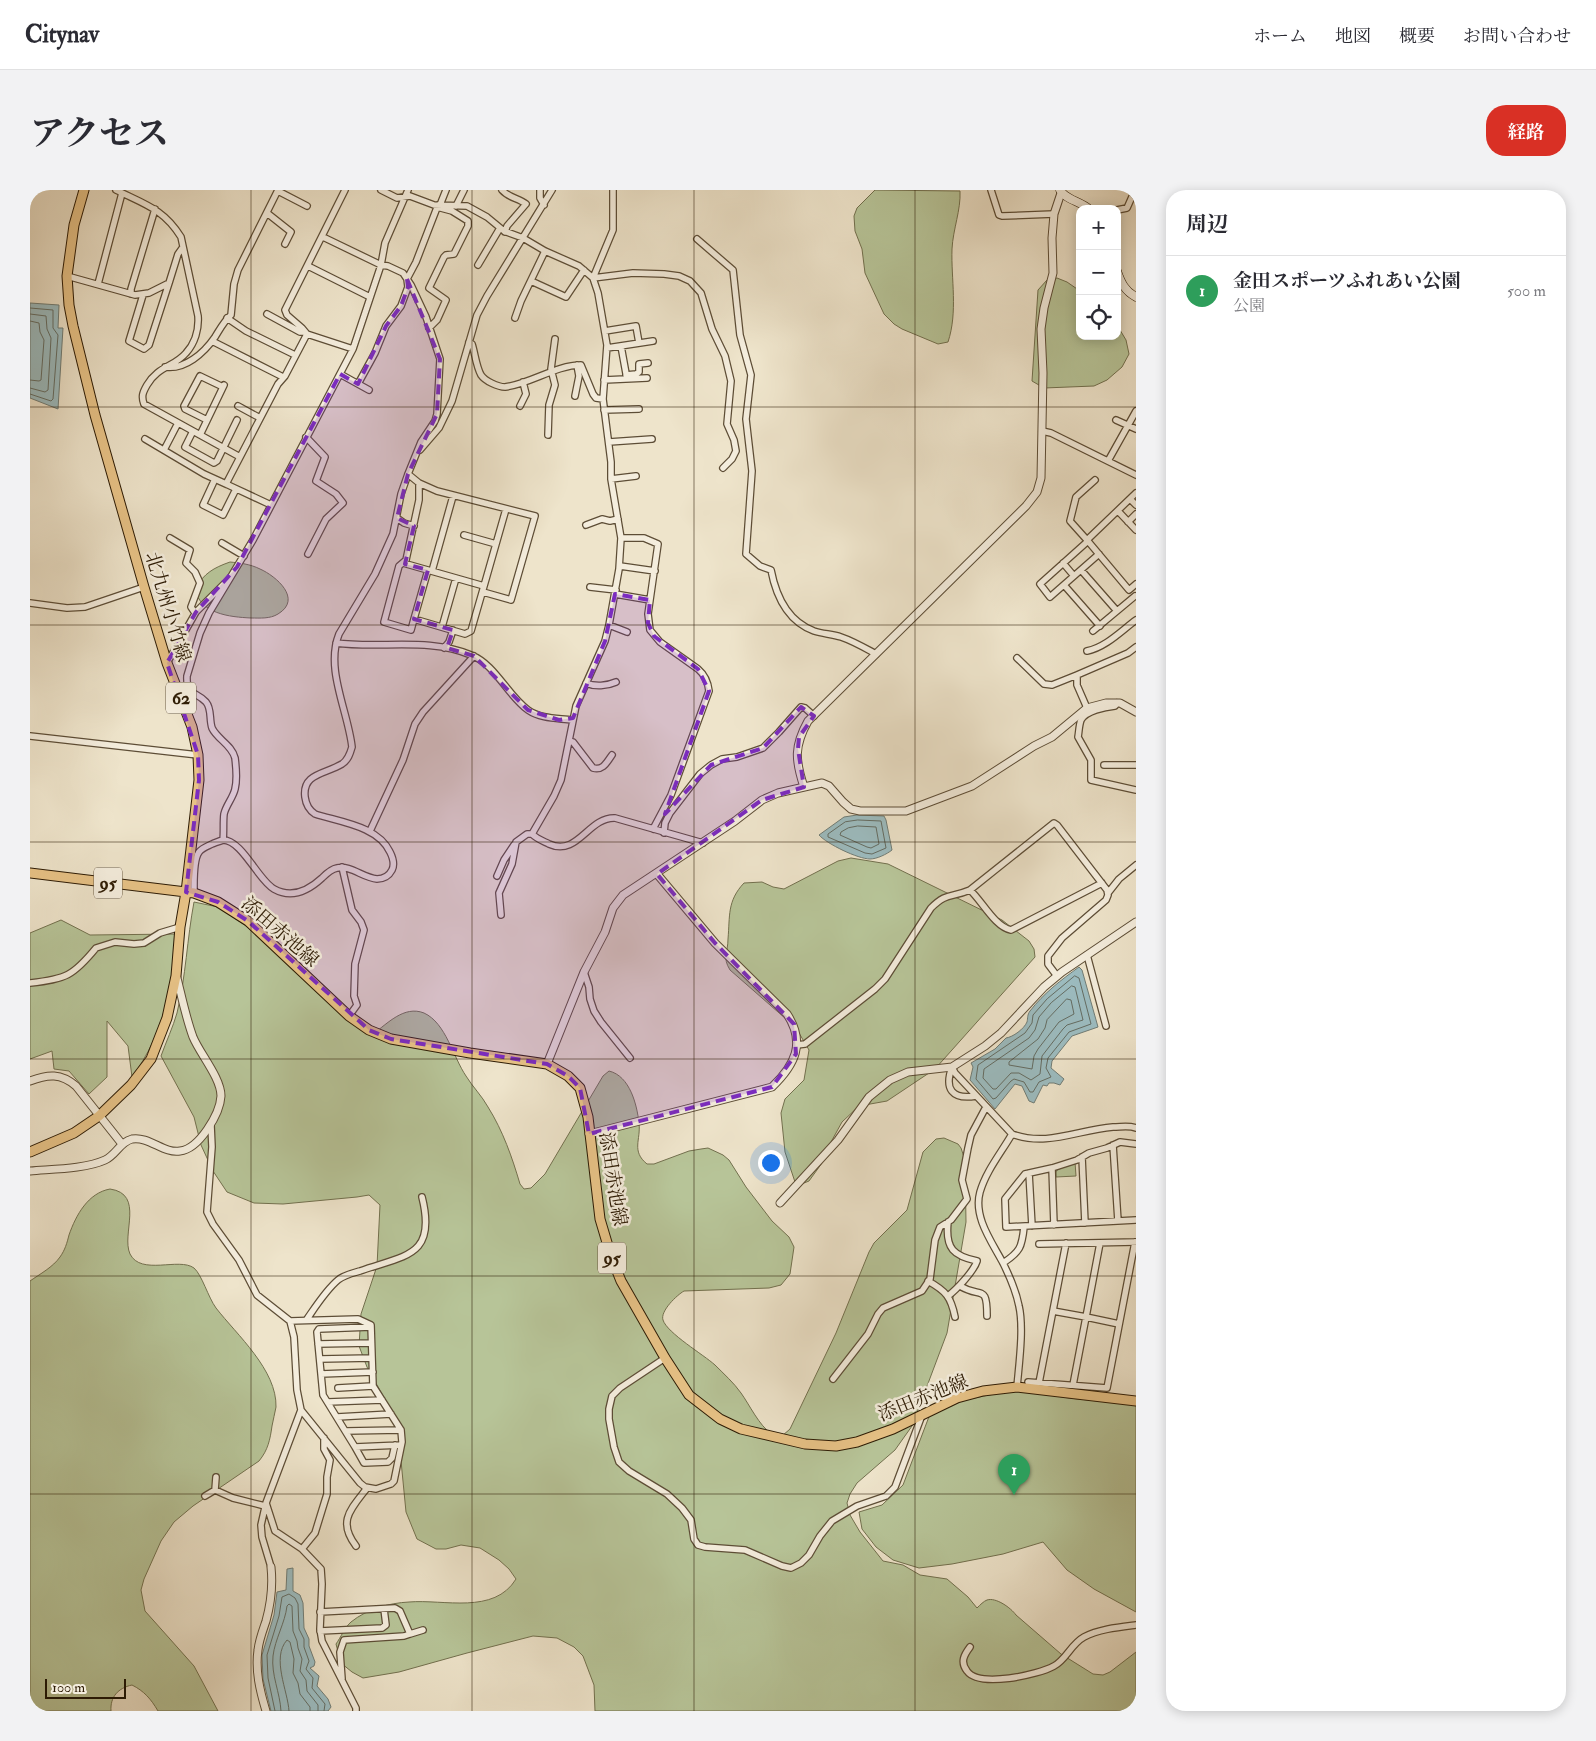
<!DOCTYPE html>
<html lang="ja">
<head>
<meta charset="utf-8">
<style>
  :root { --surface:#fff; --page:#f2f2f3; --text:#2b2b33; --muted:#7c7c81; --line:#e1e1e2; --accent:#d93025 }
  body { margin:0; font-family:"IM FELL Double Pica","Noto Serif JP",serif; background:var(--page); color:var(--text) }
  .controls { position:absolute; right:15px; top:15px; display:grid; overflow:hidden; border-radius:10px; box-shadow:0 2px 12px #0003 }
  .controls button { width:45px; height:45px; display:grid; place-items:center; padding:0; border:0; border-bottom:1px solid var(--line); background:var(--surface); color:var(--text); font:25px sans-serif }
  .scale { position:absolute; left:15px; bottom:12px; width:81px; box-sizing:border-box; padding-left:5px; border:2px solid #2d1b04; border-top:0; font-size:14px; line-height:18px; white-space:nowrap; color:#2d1b04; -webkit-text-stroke:4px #f4eddd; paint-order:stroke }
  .you { position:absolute; left:740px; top:972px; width:18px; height:18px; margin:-12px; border:4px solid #fff; border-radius:50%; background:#1a73e8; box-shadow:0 0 0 8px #1a73e833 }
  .badge { display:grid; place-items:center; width:32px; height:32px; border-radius:50%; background:var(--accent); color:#fff; font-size:16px; font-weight:700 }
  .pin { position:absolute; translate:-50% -41px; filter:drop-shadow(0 1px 2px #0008) }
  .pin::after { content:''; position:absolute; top:26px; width:18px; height:15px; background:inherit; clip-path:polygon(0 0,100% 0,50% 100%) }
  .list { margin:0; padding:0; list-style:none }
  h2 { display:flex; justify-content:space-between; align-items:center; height:65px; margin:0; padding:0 20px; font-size:21px }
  h2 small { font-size:16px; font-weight:400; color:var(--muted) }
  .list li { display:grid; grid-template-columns:32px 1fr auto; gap:15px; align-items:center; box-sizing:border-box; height:70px; padding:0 20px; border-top:1px solid var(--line) }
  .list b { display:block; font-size:19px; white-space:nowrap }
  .list p { margin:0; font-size:16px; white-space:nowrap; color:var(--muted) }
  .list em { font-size:16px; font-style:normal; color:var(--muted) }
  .icon { flex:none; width:28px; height:28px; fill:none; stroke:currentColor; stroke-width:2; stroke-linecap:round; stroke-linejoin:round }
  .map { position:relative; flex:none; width:1106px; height:1521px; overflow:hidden; border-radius:20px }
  header { display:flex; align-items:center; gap:30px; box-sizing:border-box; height:70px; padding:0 25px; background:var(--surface); border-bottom:1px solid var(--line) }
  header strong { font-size:24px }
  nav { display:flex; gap:28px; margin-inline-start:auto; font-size:18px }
  .intro { display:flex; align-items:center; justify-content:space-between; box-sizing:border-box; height:120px; padding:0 30px }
  h1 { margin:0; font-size:35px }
  .button { padding:12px 22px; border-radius:20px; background:var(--accent); color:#fff; font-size:18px; font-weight:700 }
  main { display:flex; gap:30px; padding:0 30px }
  aside { flex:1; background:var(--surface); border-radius:20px; box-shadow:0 2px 12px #0003 }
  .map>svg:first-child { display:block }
  .green { fill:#b7c498; stroke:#72704e }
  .water { fill:#9cbcc0; stroke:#707c75 }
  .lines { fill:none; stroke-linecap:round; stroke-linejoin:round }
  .shore { stroke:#646c62; stroke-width:1 }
  .minor-casing { stroke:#5d4d36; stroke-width:8 }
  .tertiary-casing { stroke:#5d4d36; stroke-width:9 }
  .secondary-casing { stroke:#2d1b04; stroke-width:9 }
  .primary-casing { stroke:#2d1b04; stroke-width:11 }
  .minor { stroke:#f4eddd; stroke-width:5.5 }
  .tertiary { stroke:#f4eddd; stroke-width:7 }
  .secondary { stroke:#f4eddd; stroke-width:8 }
  .primary { stroke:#e7c286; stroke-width:9 }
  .marked { fill:#7b2cbf; fill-opacity:0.2; stroke:#7b2cbf; stroke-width:4; stroke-dasharray:10 6; stroke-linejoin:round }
  .grid { fill:none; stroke:#2d1b04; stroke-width:1; stroke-opacity:0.55 }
  .labels { text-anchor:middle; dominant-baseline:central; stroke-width:5; stroke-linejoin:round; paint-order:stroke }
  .shield { fill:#f4eddd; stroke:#695a45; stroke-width:1 }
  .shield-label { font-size:18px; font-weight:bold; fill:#2d1b04 }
  .street-label { font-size:19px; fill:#2d1b04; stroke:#f4eddd }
</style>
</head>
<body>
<header>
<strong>Citynav</strong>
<nav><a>ホーム</a><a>地図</a><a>概要</a><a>お問い合わせ</a></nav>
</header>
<div class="intro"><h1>アクセス</h1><a class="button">経路</a></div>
<main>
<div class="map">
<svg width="1106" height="1521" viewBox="0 0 1106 1521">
  <rect width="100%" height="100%" fill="#eee4cb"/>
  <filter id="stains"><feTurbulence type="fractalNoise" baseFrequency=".004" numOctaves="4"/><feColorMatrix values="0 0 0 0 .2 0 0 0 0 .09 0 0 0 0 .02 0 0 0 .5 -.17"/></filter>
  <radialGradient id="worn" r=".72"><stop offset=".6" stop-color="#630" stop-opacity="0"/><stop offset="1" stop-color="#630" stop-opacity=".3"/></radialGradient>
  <path class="green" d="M845 0 930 1C931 20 923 39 922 59 921 89 928 122 918 152L908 154 872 139 864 134 854 124 835 83 832 59 825 41 824 26 827 18Z
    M1027 88 1037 92 1050 101V146H1087V135L1096 150 1099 164 1092 177 1077 190 1064 196 1014 198 1002 191 1008 100 1017 90Z
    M200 372C210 373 220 374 230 379 246 386 273 409 248 424 240 429 230 428 221 428 200 427 169 424 165 398 175 383 183 378 200 372Z
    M821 668 858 674 972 730 999 751 1004 759 1005 767 905 879 857 911 829 916 812 932 801 952 792 973 779 991 769 995 765 992 755 962 751 923 755 909 774 890 779 860 769 843 756 829 700 780C692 767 698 763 698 749 700 726 697 711 714 693L732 692 743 697 754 699 808 671Z
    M164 712 188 717 216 736 327 837 343 844C357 834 374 815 394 823 416 833 423 867 436 886 442 896 452 906 458 917 473 941 482 967 490 994L494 999 501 998 515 984 573 886 579 881C600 886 607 915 609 933 611 950 601 961 617 974H624L659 961 671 959 678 958 693 965 699 970 716 997 742 1031 759 1047 764 1057 760 1084 751 1095 739 1098 654 1101C647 1105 630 1121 633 1130 637 1143 674 1165 685 1175 694 1184 704 1193 711 1203 719 1214 730 1237 741 1243 744 1245 749 1245 752 1246L760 1239 806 1143 839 1062 844 1053 877 1020 893 962 906 949 914 948 928 954 931 958 935 970 936 1032 917 1143 882 1236 865 1260 827 1293 820 1304 817 1313 820 1325 830 1342 853 1371 873 1375 890 1385 917 1389 938 1407 947 1418C950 1415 954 1411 957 1410 966 1407 981 1418 986 1425L1031 1464 1063 1484 1073 1485 1080 1482 1106 1462V1521H565L564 1495 553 1466 544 1457 527 1448 503 1446 437 1463 369 1482 333 1488 322 1482 311 1473 306 1454C311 1447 315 1437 321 1432 337 1419 359 1413 379 1412 414 1409 464 1425 486 1389L479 1379 469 1370 450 1358 431 1355 416 1359H406L387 1349 376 1322 368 1240 352 1204 337 1177 329 1156 331 1124 347 1076 350 1015 339 1005 327 1007 253 1014 224 1013 197 1002 183 981 171 955 164 927 131 866C136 852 143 837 147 823 156 786 157 749 164 712Z
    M31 730 60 745 147 744C141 798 135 842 102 887L98 856 77 831V887L59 904 39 881 24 879 22 861 0 869V743Z
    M1045 972 1046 986 1026 987V982L1027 980Z
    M80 999C115 1004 91 1044 100 1064 111 1086 149 1067 164 1078 172 1085 178 1107 186 1118 207 1145 247 1180 246 1217 245 1223 243 1230 242 1236 240 1250 238 1260 229 1271L163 1316 144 1332 131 1351 114 1389 111 1400 115 1421 164 1476 188 1521H128C121 1509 114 1501 102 1495 88 1498 80 1507 81 1521H0V1091C10 1084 23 1077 30 1067 35 1060 37 1053 39 1045 46 1025 58 1003 80 999Z
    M978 1201 1001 1202 1039 1208 1106 1215V1422L1064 1399 1037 1380 1013 1352 973 1364 922 1374 889 1378 863 1370 846 1357 832 1339 829 1322 852 1315 873 1295 900 1224 930 1211Z"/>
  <path class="water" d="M0 113 29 115 28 138H33L28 219 0 208Z
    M827 625 854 626 856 630 862 660C857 664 847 669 840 669 828 669 797 654 789 645L814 627Z
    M1049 777 1052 780 1068 837 1042 846 1022 871 1021 878 1034 889 1030 895 1024 893H1019L1017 896 1013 895 1004 913 999 911 992 896 985 894 965 919 940 890 943 877 941 873 965 859 976 848C983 847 994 839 997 832 998 828 997 825 1000 821 1014 803 1031 790 1049 777Z
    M263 1378V1401L270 1405 273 1413 274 1438 279 1449V1456L285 1472 284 1476 280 1478 289 1486 287 1496 298 1509 301 1517 298 1521H241L233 1489 232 1465 244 1425 247 1402 256 1400 257 1379Z"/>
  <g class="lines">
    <path class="shore" d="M0 118 23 120V138L28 145 23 209 21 211 0 204
      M0 124 16 126 17 139 21 148 18 200 15 202 0 198
      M0 131 9 133 10 142 14 150 11 190 9 191 0 190
      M828 630 851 631 856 658 842 664 835 663 798 647V644L815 632Z
      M828 636 846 637 849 654 841 658 837 657 810 645 811 642 818 638Z
      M1045 786 1049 788 1061 834 1039 842 1018 868 1016 878 1021 887 1009 892 1003 902H1000L994 892 984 889 981 891 966 908 963 909 946 889 948 875 995 843 1002 833 1003 825 1017 809Z
      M1042 796 1045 797 1053 830 1037 835 1033 839 1012 866 1010 884 1001 890 989 883H981L966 899H963L953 888 954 879 999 848 1005 840 1009 827 1021 813Z
      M1037 809 1041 810 1044 824 1029 832 1008 859 1004 866 1002 879 979 875V872L1008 849 1015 838 1017 830Z
      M245 1521 238 1488 237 1465 249 1426 252 1407 259 1404 265 1408 268 1414 269 1439 274 1449V1457L279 1471 276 1479 283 1488 282 1498 295 1514 294 1521
      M251 1521C250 1502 241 1485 243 1466 245 1449 255 1433 257 1416L259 1414 262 1416 263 1441 267 1451 268 1458 272 1469 270 1481 276 1490 277 1501 288 1515V1521
      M259 1521C258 1501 241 1468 257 1450L260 1452 264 1469 263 1483 268 1493 270 1504 280 1517V1521"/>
    <g class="minor-casing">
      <path id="minor" d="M86 0C114 14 134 19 151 47L168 126C169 139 165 153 156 163 144 177 128 176 117 195 113 202 111 206 114 214L210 267
        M315 0 255 120 257 125 272 138 277 144 323 159
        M351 0 367 8 380 6 404 15 437 16 457 27 474 41 493 48 515 61 549 76 563 88 568 103 577 155 573 209 581 272V289L591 348 589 379 579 435 575 451 546 516 531 590 524 606 502 644
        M472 0C479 8 488 8 496 14L477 36 475 42
        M510 0V8L514 15
        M961 0 969 25 972 26 1024 24
        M248 1 277 16
        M410 15 416 0
        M426 16 434 0
        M1087 20 1097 18 1105 0
        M237 23 261 42 255 54
        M667 49 703 80 710 145 721 185 716 229 722 281 716 364 730 376 741 380C746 406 757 431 784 441 793 444 802 444 811 447 823 451 835 458 846 464
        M448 75 470 38
        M278 76 340 107
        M37 86 105 105 119 103 139 93 148 64 153 57
        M563 88 603 83 634 84 649 86 660 91 671 103 682 139 695 166 701 191 697 234 704 250 706 261 702 269 693 278
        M563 88 583 40V0
        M501 91 536 107 554 80
        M68 94 92 3
        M101 104V99L125 19
        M113 105 99 151 114 159 119 155 139 93
        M237 124 270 142H275
        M197 128 216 141 265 165
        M485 128 491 111 515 61
        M399 138 407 130 416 110 399 98 414 67 416 65 424 64 438 36V31L422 21 407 17
        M575 141 606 136 609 153
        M182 151 253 187
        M439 152 442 154C445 163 446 176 451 185 455 191 468 197 475 197 500 194 526 175 551 175L563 204 566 208 573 209
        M591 156 597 189
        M577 158 623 151
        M135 177C155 180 174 163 185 147 190 139 194 131 201 125L204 94 208 80 248 0
        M310 184 339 200
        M596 185 606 184 609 182V174L618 173
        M574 190 617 188
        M328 194 345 163 356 136 371 116 378 97 377 89 386 72 408 15
        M545 206 549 186 547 175
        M208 216 230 228
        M490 216 496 204 493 192
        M574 220 609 219
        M177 230 155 219 154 216 170 186 193 197
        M1086 230 1106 239
        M163 241 155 257 184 273 187 271 207 230
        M1012 241 1021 243 1106 285
        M170 245 194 195
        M518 245 519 215 525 195 521 179 525 149
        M276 247 295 267 286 291 306 304 313 313 296 329 278 364
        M115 249 174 284 196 294
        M579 252 622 249
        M134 260 148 233
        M390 260 409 238 422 211 447 125 457 106 522 0
        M1078 271 1106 221
        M378 284 389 293 407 301 505 326 481 410 453 402
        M185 289 173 315 193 325 206 299
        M581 289 606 286
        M1106 303 1057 350 1099 400 1106 394
        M1100 309 1106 315
        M241 315 196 294 248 194 255 186 277 144
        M1088 321 1106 340
        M367 328 374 333 384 336
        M1098 332 1106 324
        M556 335 572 329 580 331 588 329
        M434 345 466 354
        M140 348 160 360 156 373 165 382 170 393 161 417 165 423
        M591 348H614L628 354 618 424 620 440 630 452 668 479C675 485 678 492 679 501L641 605 623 639
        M1057 350 1040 331 1046 307 1065 290
        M1058 351 1010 394 1020 407 1069 364
        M192 353 214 366
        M373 373 454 396 441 441 435 444 384 429 381 440 354 432 369 376 376 370 389 310V293
        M1033 373 1044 386
        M590 376 625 381
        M1051 380 1087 421
        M402 381 423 306
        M1034 395 1070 436
        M454 396 476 319
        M560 397 586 400
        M585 404 620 410
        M0 413 37 418 55 417 114 397
        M384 429 398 380
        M579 435 597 442
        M412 437 426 388
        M1063 441 1105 406
        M306 453C350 459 399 447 441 465 465 474 478 506 498 520 511 529 528 528 542 530
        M414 458 419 452 423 440
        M1057 461C1076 457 1091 441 1106 430
        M987 468 1014 494 1022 495 1047 485
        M137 473 166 422 194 394
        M556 493C565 497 577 496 586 492
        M1087 513 1085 516C1075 517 1056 521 1051 530 1049 535 1049 542 1048 547L1061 570V590L1106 600
        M1057 518 1047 495V485L1098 463 1106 457
        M0 546 168 565
        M540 551 543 552 563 578C573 581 577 572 582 565
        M1074 575H1106
        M340 641 373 570 385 534 393 522 444 466
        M634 643 635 633 640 623 670 584 681 575 692 569 707 567 733 558 749 542 771 517 775 518 784 526
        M193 650C194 642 193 632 194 624 196 615 203 608 205 599 207 591 206 576 205 568 202 555 187 549 182 538 179 529 182 519 176 512 166 501 156 506 157 486L170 443 179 423 223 350 323 159 351 75 355 53 378 0
        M312 677 322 720 331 732 334 740 325 774 324 806 327 815 319 826
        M467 686 474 670 484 655
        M940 700C952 711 965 737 981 740L1072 693
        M164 703C164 693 163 670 169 662 172 658 178 656 182 654 185 653 189 651 193 650 212 650 228 690 244 699 262 709 278 701 292 688 296 684 301 679 307 678 321 675 333 688 347 689 353 689 359 686 362 680 365 674 363 668 360 662 348 636 310 632 285 624 279 620 276 615 275 607 272 583 296 584 312 574 318 570 320 564 322 557 318 521 295 479 309 444L345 384 363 344 371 304 378 284 391 252 405 231 407 224 410 169 396 127 381 95 373 83 358 76 351 75 293 47
        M1078 703 1089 689 1106 675
        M471 725 469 703 482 674 486 652 497 644H502C507 649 513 651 519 654 548 667 558 627 585 628L673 653
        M1057 765 1076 836
        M554 782 559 797 560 809 564 821 571 832 600 868
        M0 793C36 789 43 786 66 758L85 752 104 754 114 753 130 743 150 737
        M767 855 775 854 845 799 855 789 901 718C917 702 921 708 940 700L1024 633 1027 635 1077 700 1078 705 1076 710 1032 748 1018 766V774L1027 786
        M922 877 925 883 982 944C1017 957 1047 940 1083 937 1091 937 1099 935 1106 938
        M922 877C914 899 922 910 946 906
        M181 935 182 957 177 1022 183 1034 209 1070 227 1105 260 1131 264 1147 267 1200 271 1220 330 1293 335 1297 346 1299 361 1294 364 1291 372 1252 371 1240 343 1196 341 1135 328 1129 260 1131
        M982 944C971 963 956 981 950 1002 943 1027 962 1052 973 1073 980 1087 986 1101 989 1116 994 1138 989 1174 987 1197
        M1106 954 1090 952 1077 958 1059 963 1047 970 1022 978 995 984 975 1009 976 1037 1106 1030
        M1083 955 1088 1031
        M1052 967 1055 1033
        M1022 978 1024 1035
        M999 983 1002 1036
        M918 1032C915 1059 924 1066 947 1071 944 1081 927 1099 918 1106
        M1070 1053 1056 1127 1089 1134
        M1009 1054 1106 1052
        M973 1073C990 1062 992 1057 994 1037
        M898 1091C916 1101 921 1107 925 1127
        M930 1096C951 1109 957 1093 957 1126
        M1023 1121 1056 1127 1043 1195
        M277 1129C286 1116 296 1100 308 1090 314 1085 323 1083 330 1081 375 1065 407 1067 392 1007
        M341 1137 289 1139 287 1142 293 1205 325 1257 371 1255
        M288 1154 341 1153
        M635 1168 590 1198 582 1206 579 1219V1229L584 1257 589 1272 599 1281 637 1304 652 1318 661 1330 664 1349 668 1355 675 1357 715 1360 752 1376 761 1378 771 1373 779 1365 790 1346 802 1331 827 1316 856 1306 865 1297 892 1225
        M290 1169 342 1168
        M291 1184 343 1182
        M803 1189 838 1144 848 1124 853 1118 892 1101 900 1089 905 1050 910 1037 921 1030 937 1009 932 990 938 958 941 945 956 917
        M998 1192 1077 1198 1105 1052
        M1009 1193 1036 1053
        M308 1198 343 1196
        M298 1212 352 1210
        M307 1227 361 1224
        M316 1241 371 1240
        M325 1257 334 1273 358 1272 362 1268 365 1255
        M185 1300 186 1287
        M175 1306 185 1300 203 1308 235 1316
        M236 1313 245 1341 272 1359 291 1379 292 1394 290 1439 292 1451 326 1518V1521
        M326 1356C307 1331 321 1319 337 1298
        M272 1359 285 1343 297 1304V1287L300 1270 294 1259V1248
        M241 1377 232 1347 231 1335 236 1313 271 1220
        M290 1422 365 1418 370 1421 380 1444 374 1446 314 1450 310 1462 312 1489
        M290 1441 352 1438 356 1435 354 1419
        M380 1444 393 1440
        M940 1457C934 1465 930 1472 937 1481 949 1498 1008 1485 1024 1476 1036 1470 1041 1454 1054 1447 1069 1439 1090 1437 1106 1435"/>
    </g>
    <g class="tertiary-casing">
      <path id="tertiary" d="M774 597C765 570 764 556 778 531L996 316 1007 302 1011 288 1013 183 1011 139 1014 118 1023 83 1022 48 1024 24 1031 3
        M517 874 554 782 575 742 583 718 593 705 705 631 732 610 748 603 792 593 799 596 813 612 821 619 830 621H876L942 596 1004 556 1022 547 1057 518 1076 513H1090L1106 522
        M0 891C18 884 31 883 46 896L92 954
        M559 944 742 897C765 875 776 853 757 824L685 753 627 684
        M0 981C22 979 55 979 75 970 86 965 90 952 102 949 119 946 134 964 150 961 169 959 190 924 191 906 191 888 170 864 163 847 156 828 152 808 147 788
        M750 1013 808 950 839 907 860 890 878 882 922 877 955 856 971 843 1014 797 1032 782 1106 732
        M236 1521C230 1501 225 1481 228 1460 229 1450 233 1440 236 1431 241 1413 243 1396 241 1377"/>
    </g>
    <g class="secondary-casing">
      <path id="secondary" d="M1030 0C1036 10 1050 11 1059 19
        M1087 81C1091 93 1095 101 1106 107"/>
    </g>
    <g class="primary-casing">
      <path id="primary" d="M0 683 164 703 188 712 218 731 319 826 339 840 361 849 440 863 517 874 538 886 550 898 558 927 570 1029 581 1066 591 1091 635 1168 659 1205 690 1229 711 1239 775 1254 806 1256 827 1252 863 1239 927 1208 953 1201 987 1197 1106 1211
        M0 962 44 943 69 926 101 895 121 869 137 828 146 786 150 737 156 702 169 590 168 565 162 537 137 473 114 397 65 225 43 136 39 115 37 86 44 35 54 0"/>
    </g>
    <use href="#minor" class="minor"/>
    <use href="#tertiary" class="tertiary"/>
    <use href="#secondary" class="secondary"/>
    <use href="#primary" class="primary"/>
  </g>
  <path class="marked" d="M377 89 410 169 407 224 378 284 367 328 384 336 375 374 398 380 384 429 423 440 417 458 444 466 498 520 529 530 543 528 575 451 585 404 620 410 618 433 624 446 668 479 679 501 635 624 681 575 733 558 771 517 784 526 769 547 768 559 774 597 732 610 627 684 685 753 764 834 766 864 742 897 559 944 550 898 538 886 517 874 361 849 339 840 218 731 188 712 156 702 169 590 168 565 137 473 166 422 207 377 310 184 328 194 356 136 371 116 378 97Z"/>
  <path class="grid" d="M221 0V1521M442 0V1521M664 0V1521M885 0V1521M0 217H1106M0 435H1106M0 652H1106M0 869H1106M0 1086H1106M0 1304H1106"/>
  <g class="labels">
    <g class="shield">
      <rect x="136" y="492.5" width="30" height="31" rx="4"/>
      <rect x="64" y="677.5" width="28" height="31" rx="4"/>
      <rect x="568" y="1052.5" width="28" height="31" rx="4"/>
    </g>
    <g class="shield-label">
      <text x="151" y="508">62</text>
      <text x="78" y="693">95</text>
      <text x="582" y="1068">95</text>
    </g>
    <g class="street-label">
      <text transform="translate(138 417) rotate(73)">北九州小竹線</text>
      <text transform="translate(250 742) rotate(41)">添田赤池線</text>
      <text transform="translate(583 989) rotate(81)">添田赤池線</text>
      <text transform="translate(893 1208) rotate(-22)">添田赤池線</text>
    </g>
  </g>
  <rect width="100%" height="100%" filter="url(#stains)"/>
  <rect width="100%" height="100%" fill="url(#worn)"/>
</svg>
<div class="controls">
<button>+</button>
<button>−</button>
<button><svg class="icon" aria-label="locate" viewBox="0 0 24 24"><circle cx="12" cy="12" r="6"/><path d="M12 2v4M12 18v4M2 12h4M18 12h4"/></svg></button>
</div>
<div class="scale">100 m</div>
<div class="you"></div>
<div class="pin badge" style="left:984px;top:1305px;background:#2e9e5b">1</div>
</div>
<aside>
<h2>周辺<small></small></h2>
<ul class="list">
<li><span class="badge" style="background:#2e9e5b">1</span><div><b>金田スポーツふれあい公園</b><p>公園</p></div><em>500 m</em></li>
</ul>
</aside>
</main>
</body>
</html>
